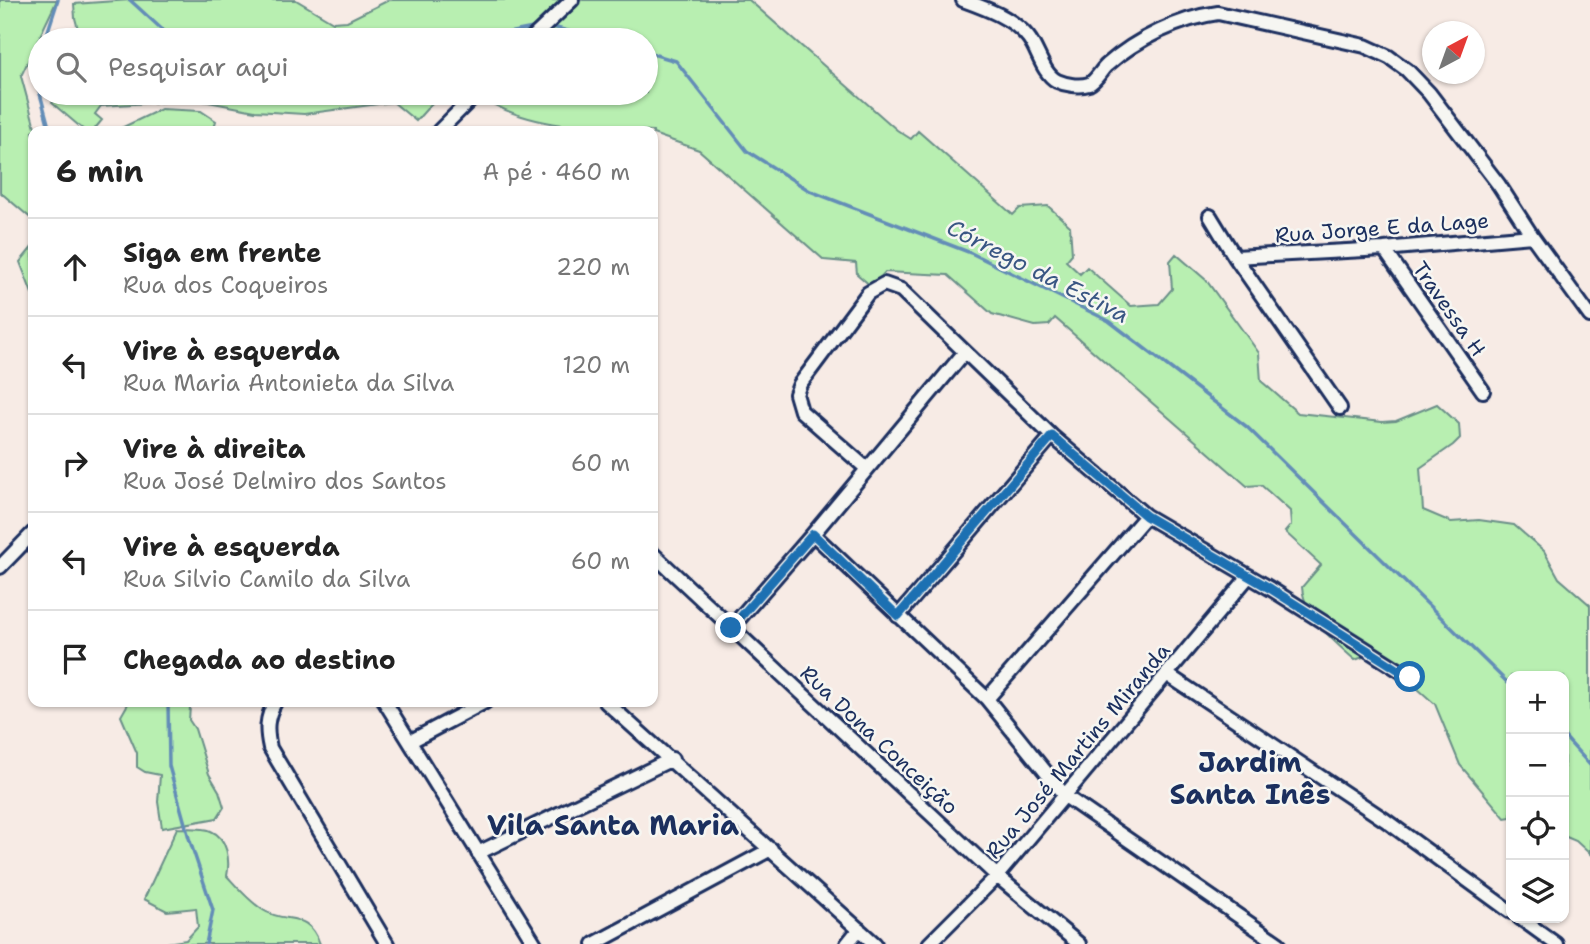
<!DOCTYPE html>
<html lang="pt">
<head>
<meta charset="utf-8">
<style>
  :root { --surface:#fff; --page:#f2f2f2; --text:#222; --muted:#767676; --line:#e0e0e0 }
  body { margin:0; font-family:"Shantell Sans",sans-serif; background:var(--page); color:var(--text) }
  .controls { position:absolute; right:21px; bottom:21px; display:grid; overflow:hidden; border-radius:14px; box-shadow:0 2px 5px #0004 }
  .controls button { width:63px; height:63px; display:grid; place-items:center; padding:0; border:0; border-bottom:2px solid var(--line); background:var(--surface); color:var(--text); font:35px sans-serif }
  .compass { position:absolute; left:1422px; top:21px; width:63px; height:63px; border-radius:50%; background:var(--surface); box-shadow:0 2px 5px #0004; rotate:41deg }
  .stop { position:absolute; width:21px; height:21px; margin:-16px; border:5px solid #1f6fb2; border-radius:50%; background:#fff }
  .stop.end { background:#1f6fb2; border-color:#fff; box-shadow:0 2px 7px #0008 }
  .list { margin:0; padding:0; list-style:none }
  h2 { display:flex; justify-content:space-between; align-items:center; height:91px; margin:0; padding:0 28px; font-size:30px }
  h2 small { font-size:23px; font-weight:400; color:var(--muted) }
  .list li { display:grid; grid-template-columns:46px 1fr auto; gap:21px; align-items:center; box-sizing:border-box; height:98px; padding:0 28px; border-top:2px solid var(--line) }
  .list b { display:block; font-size:26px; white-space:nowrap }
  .list p { margin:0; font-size:23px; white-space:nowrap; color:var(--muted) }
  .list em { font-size:23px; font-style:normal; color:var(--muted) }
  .icon { flex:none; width:38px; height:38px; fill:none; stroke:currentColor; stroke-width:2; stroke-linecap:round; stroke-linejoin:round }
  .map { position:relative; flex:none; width:1590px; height:944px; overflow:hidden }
  .search { position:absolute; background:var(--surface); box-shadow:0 2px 5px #0004; left:28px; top:28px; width:630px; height:77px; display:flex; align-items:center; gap:18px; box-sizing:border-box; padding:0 24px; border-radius:38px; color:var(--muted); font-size:26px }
  .panel { position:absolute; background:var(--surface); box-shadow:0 2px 5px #0004; left:28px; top:126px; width:630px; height:581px; border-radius:14px }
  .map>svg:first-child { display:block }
  .green { fill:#b8efb1; stroke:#6a8f88; stroke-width:2 }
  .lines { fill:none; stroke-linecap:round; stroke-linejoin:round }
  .stream { stroke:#638db7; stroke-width:3.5 }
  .minor-casing { stroke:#1b2f5e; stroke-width:18 }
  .minor { stroke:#f6f6f2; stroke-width:12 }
  .route { stroke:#1f6fb2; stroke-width:9 }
  .labels { text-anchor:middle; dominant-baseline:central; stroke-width:5; stroke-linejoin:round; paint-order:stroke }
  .street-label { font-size:21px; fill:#1b2f5e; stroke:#f6f6f2 }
  .water-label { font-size:23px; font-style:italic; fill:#395683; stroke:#f6f6f2 }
  .district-label { font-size:28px; font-weight:bold; fill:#1b2f5e; stroke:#f6f6f2 }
</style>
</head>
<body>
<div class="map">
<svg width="1590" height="944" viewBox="0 0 1590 944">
  <rect width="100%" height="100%" fill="#f7ebe5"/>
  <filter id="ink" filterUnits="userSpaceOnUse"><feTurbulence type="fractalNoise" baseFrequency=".0143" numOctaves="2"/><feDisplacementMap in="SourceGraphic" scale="14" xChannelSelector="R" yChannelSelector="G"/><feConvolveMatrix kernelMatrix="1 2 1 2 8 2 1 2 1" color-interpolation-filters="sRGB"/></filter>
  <g filter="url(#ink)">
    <path class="green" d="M0 0H57L21 76 36 131H33V220L0 192Z
      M130 0H296L333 22 347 21 389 0H749L897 130 911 139 918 131 1013 215 1020 208 1048 206 1070 226 1072 254 1066 261 1080 274 1087 267 1131 306 1159 304 1172 289 1170 261 1176 254 1206 280 1259 353 1261 381 1298 413 1382 422 1396 421 1437 404 1459 424 1460 438 1453 445 1420 468 1423 510 1451 522 1479 520 1514 525 1544 551 1559 578 1590 605V854L1576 841 1564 836V676H1511V817L1505 818 1460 765 1435 704 1376 652 1355 660C1334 642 1304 616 1302 587L1321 565 1285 532 1291 525 1290 511 1261 485 1247 486 1055 318 1049 325 1035 326 992 314 948 275 885 272 872 287 857 274 856 263 824 260 699 150 653 134V131C602 131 516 127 477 93H646V40H81L75 18 74 4Z
      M61 93H441L416 121 393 102 304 114 255 111 198 100 101 106 95 114 102 120 93 131H85L52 103Z
      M161 109 201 111 216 121 213 131H115Z
      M33 246V296L20 262Z
      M129 702H195L190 707 189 720 195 729 209 774 219 791 224 807 217 818 162 828 158 802 160 775 145 772 137 767V753L121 716Z
      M177 828C186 829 203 827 211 831 228 838 230 861 227 876 238 888 249 901 263 910 286 925 308 909 320 944H160L186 940 198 927 196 908 167 911 144 899Z"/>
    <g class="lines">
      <path class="stream" d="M130 0 167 34 191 40
        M549 26 601 40
        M45 40 58 0
        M473 40 538 27
        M646 52 676 61 747 151 810 191 971 253 1109 321 1247 427 1511 686
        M40 57 35 75 50 131
        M168 702 169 766 189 838 213 910 206 944
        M1564 736 1590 765"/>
      <g class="minor-casing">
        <path id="minor" d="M963 0C985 8 1013 18 1028 37 1038 49 1042 73 1057 81 1066 85 1079 87 1089 84 1096 81 1101 70 1107 65 1136 39 1180 18 1218 13L1365 46 1389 57 1407 70 1429 93 1499 185 1532 236 1590 316
          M530 40 572 0
          M439 131 477 93
          M1210 216 1235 257 1340 408
          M1384 249 1483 391
          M1235 257 1384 249 1532 236
          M866 468 801 411 796 394 800 384 868 293 884 284 901 290 1052 436 1146 516 1271 589 1410 677
          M813 534 987 699 1065 796 1279 944
          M653 554 997 876 1079 944
          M0 567 33 533
          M898 616 1052 436
          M731 628 813 534 964 353
          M1168 675 1385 820 1511 912
          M987 699 1146 516
          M275 702C266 718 266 730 270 748L387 944
          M385 702 535 944
          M606 702 875 944
          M411 741 485 702
          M478 853 672 759
          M1520 918 1556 944
          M594 944 771 849
          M847 944 859 929
          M929 944 997 876 1249 576"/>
      </g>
      <use href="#minor" class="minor"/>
    </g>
  </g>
  <g class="lines" filter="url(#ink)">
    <path class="route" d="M731 628 813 534 898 616 1052 436 1146 516 1271 589 1410 677"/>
  </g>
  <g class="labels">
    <g class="street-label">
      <text transform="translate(1382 228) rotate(-4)">Rua Jorge E da Lage</text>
      <text transform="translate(1449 309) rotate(55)">Travessa H</text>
      <text transform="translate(879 740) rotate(43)">Rua Dona Conceição</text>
      <text transform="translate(1078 751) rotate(-50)">Rua José Martins Miranda</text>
    </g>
    <g class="water-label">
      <text transform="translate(1038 271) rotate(27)">Córrego da Estiva</text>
    </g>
    <g class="district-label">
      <text x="1250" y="762">Jardim<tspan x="1250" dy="32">Santa Inês</tspan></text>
      <text x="613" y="825">Vila Santa Maria</text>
    </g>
  </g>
</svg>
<div class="controls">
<button>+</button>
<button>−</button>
<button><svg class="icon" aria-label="locate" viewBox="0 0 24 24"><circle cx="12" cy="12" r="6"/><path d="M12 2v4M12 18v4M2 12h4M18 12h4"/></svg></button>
<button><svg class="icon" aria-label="layers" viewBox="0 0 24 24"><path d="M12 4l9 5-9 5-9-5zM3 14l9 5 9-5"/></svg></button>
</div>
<svg class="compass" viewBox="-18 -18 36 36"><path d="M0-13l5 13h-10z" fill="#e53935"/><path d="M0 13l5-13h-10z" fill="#767676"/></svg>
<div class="stop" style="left:1410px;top:677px"></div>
<div class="stop end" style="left:731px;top:628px"></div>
<div class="search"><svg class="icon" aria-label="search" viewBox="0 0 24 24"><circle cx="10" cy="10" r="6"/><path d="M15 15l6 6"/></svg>Pesquisar aqui</div>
<section class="panel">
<h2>6 min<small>A pé · 460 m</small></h2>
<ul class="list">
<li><svg class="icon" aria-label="ahead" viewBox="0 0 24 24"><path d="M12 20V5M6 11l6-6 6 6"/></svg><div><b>Siga em frente</b><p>Rua dos Coqueiros</p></div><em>220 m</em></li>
<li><svg class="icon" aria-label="left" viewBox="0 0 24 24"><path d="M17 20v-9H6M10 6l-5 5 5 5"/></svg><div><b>Vire à esquerda</b><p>Rua Maria Antonieta da Silva</p></div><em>120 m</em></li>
<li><svg class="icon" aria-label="right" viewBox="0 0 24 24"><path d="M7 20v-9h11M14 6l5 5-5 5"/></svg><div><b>Vire à direita</b><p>Rua José Delmiro dos Santos</p></div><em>60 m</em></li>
<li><svg class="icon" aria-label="left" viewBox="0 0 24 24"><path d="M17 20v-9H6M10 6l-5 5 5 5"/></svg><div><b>Vire à esquerda</b><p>Rua Silvio Camilo da Silva</p></div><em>60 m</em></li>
<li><svg class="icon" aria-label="arrive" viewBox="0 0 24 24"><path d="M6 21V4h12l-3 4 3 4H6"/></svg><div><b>Chegada ao destino</b></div></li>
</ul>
</section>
</div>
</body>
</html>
